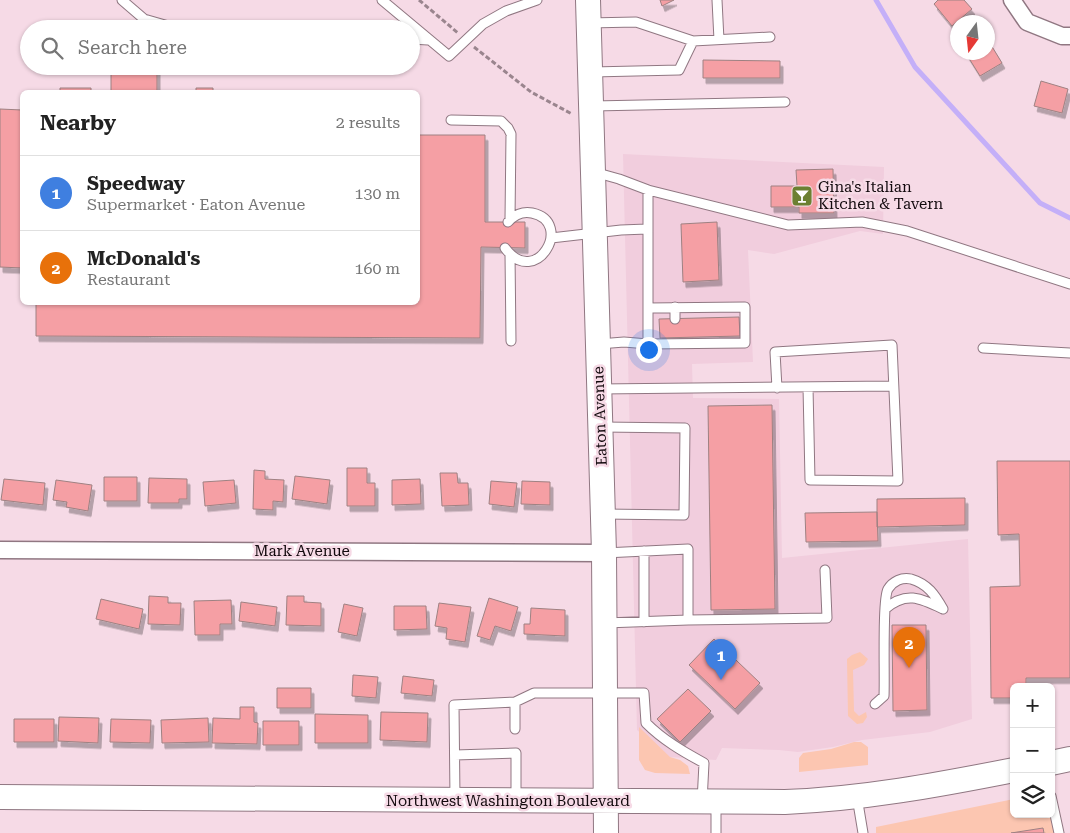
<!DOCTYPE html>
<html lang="en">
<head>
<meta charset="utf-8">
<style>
  :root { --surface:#fff; --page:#f2f2f2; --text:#222; --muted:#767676; --line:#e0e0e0; --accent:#b45309 }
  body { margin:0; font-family:"Roboto Serif",serif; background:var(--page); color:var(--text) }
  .controls { position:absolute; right:15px; bottom:15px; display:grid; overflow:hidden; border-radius:8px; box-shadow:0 1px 4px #0004 }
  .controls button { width:45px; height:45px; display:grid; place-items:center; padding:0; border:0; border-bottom:1px solid var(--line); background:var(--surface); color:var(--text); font:25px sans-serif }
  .compass { position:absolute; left:950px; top:15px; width:45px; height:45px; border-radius:50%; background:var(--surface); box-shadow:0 1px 4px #0004; rotate:195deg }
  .you { position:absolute; left:648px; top:349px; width:18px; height:18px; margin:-12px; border:4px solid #fff; border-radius:50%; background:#1a73e8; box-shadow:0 0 0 8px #1a73e833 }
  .badge { display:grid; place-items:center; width:32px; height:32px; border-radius:50%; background:var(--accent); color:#fff; font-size:16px; font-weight:700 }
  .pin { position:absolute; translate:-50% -41px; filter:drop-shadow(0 1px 2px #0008) }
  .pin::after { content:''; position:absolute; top:26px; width:18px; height:15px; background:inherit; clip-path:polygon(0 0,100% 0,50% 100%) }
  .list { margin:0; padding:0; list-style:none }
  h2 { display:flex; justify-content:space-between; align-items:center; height:65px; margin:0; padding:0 20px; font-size:21px }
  h2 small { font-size:16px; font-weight:400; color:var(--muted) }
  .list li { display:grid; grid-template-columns:32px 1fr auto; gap:15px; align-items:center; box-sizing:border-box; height:75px; padding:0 20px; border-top:1px solid var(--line) }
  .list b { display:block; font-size:19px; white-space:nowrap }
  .list p { margin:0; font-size:16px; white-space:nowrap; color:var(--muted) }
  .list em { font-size:16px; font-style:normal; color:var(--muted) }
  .icon { flex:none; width:28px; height:28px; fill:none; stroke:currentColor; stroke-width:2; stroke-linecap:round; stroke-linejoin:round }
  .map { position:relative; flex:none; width:1070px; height:833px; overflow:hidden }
  .search { position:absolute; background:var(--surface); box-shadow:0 1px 4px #0004; left:20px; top:20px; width:400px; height:55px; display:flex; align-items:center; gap:12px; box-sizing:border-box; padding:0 18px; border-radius:28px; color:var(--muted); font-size:19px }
  .panel { position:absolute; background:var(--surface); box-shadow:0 1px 4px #0004; left:20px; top:90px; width:400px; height:215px; border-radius:8px }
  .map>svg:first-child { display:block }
  .built { fill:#f1cddd }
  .green { fill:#fcc6b1 }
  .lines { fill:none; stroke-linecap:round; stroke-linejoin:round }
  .stream { stroke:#c4aff8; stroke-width:5 }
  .building { fill:#f59fa4; stroke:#9e8182; filter:url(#shadow) }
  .lane-casing { stroke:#907782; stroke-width:11 }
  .street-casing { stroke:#907782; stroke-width:19 }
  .secondary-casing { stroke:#907782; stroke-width:26 }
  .path { stroke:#9a858e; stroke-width:3; stroke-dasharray:5 2.5; stroke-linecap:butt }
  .lane { stroke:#fff; stroke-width:9 }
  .street { stroke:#fff; stroke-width:16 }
  .secondary { stroke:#fff; stroke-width:24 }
  .labels { text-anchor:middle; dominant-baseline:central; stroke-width:5; stroke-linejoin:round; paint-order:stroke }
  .poi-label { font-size:15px; fill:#12090d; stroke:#f6dae6; text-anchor:start }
  .street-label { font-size:15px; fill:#12090d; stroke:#f6dae6 }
</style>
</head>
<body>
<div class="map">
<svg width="1070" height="833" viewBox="0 0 1070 833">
  <defs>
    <filter id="shadow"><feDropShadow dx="3" dy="5.5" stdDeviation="0" flood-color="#0004"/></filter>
  </defs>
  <rect width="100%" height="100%" fill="#f6dae6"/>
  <path class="built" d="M623 154 884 167 883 234 860 231 774 254 748 250 753 362 692 364 693 398 779 399 782 558 968 539 972 719 930 732 862 740 833 747 798 752 779 750 722 748 716 760 669 757 637 730Z"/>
  <path class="green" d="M860 652 868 659 864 665 853 670 854 711 859 716 866 712 867 717 863 723 857 724 848 716 847 659 852 655Z
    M639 727 670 757 680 760 688 766 690 774 655 773 645 770 639 760Z
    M854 742H861L868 747V765L799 772V758L803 753 831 749Z
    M1014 799V814H1051L1059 833H1044L1043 828 1011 833H876V827Z"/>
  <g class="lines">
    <path class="stream" d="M876 0 915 67 1040 203 1070 218"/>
  </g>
  <path class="building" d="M660 0H674L662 6Z
    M938 0H964L972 9 952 26 934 4Z
    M988 40 1002 63 980 76 965 52H988Z
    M703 60 780 61V78H703Z
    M111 66H157V92H111Z
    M1041 81 1068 89 1062 113 1034 106Z
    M60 88H91V92H60Z
    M196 88H213V92H196Z
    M0 109 22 110V268L0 267Z
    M418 135H485V222H525V248L481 247 480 338 36 336V302H418Z
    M833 169 834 213H799V207H771V186H797L796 170Z
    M717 222 719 280 683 282 681 224Z
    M739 317 740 336 660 338 659 319Z
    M772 405 775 609 711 610 708 406Z
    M997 461H1070V678H1026V687H1014V698H991L990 587 1020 586 1019 534 998 535Z
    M347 468H367V483H375V506H347Z
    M254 470 265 471V479L284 480 283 502 273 501V510L253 509Z
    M440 473H457L458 483H468L469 505 442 506Z
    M295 476 330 480 327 504 292 499Z
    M104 477H137V501H104Z
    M149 478 187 479V499H179V503H148Z
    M4 479 45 483 43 505 1 500Z
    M420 479 421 504 392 505V480Z
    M56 480 92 485 88 511 66 507 67 502 53 500Z
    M234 480 236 503 205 506 203 482Z
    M491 481 517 483 514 507 489 504Z
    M522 481 550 482V505L521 504Z
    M965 498V525L877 527V499Z
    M877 512 878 541 806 542 805 513Z
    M149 596 168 597V603H181L180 625 148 624Z
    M287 596H304V602L321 603V626L286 625Z
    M489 598 518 607 511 631 495 626 490 640 477 636Z
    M101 599 143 609 139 629 96 619Z
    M231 600 232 624H220V635H195L194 601Z
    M241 602 277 607 275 626 239 621Z
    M439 603 471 607 465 642 446 639 447 628 435 626Z
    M344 604 363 608 357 636 338 632Z
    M394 606H426L427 629 394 630Z
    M531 608 565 610V636L524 634V624H530Z
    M892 625H926L927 710 893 711Z
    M714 639 760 683 735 709 689 665Z
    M353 675 378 677 376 698 352 696Z
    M403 676 434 680 432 696 401 693Z
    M277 688H311V708H277Z
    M688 689 711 711 680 742 657 719Z
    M240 707H254V722L258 723 257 744 212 743 213 718 240 719Z
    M381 712 428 713 427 742 380 740Z
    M315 714 368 715V743H315Z
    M59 717 99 718 98 743 58 741Z
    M208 718 209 742 162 743 161 720Z
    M14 719H54V742H14Z
    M111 719 151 720 150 743 110 742Z
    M263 721H299V745H263Z
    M1043 828 1044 833H1011Z"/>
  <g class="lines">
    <g class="lane-casing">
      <path id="lane" d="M122 0 144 19 179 29
        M382 0 449 56 483 24 506 11 537 0
        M717 0 719 40
        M588 23 636 22 693 41
        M411 39 428 40
        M592 72 679 70 693 41 770 37
        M593 106 785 102
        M451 120 501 121 508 128 511 134 510 219
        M594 172 619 179 648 190 788 225 862 222 907 231 1070 284
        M551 238 621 230 647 229
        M505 248C536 290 575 222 532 213 523 211 514 215 508 222
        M510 254 511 341
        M675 307V319
        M599 344 624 342 648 344V190
        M648 344 745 343V307L648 308
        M983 348 1070 353
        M777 388 775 352 892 345 898 481 810 480 808 387
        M599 389 893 386
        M602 427 685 428 684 515 603 514
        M604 553 688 549V620L605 623
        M885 609C906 591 920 598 943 609
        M688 620 827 618 825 570
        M644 622V551
        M515 702V729
        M875 704 884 696C885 679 882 599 888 589 893 581 902 577 911 579 928 584 935 595 943 609
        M455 755 516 753V800
        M1051 796 1059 833
        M857 797 863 833
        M455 799 454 705 515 702 534 693H644L646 723C663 740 682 751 704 763L702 802
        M716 802V833"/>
    </g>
    <g class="street-casing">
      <path id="street" d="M1012 0 1027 22 1062 36H1070
        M0 550 604 553"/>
    </g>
    <g class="secondary-casing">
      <path id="secondary" d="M588 0 604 553 606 833
        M1051 763 1070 759
        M0 797 785 802C862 799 938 785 1014 770"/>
    </g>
    <path class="path" d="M419 0 458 33
      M474 47 531 92 572 114"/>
    <use href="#lane" class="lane"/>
    <use href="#street" class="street"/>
    <use href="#secondary" class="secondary"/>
  </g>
  <defs>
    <g id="bar-square" transform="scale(1.125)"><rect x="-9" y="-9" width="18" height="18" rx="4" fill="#6c8031" stroke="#f6dae6"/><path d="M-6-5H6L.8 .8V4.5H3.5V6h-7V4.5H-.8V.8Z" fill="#fff"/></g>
  </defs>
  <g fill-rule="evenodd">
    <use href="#bar-square" x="802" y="196"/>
  </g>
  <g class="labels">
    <g class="poi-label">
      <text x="818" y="187">Gina's Italian<tspan x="818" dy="17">Kitchen &amp; Tavern</tspan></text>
    </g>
    <g class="street-label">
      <text transform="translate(600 416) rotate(-92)">Eaton Avenue</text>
      <text x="302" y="551">Mark Avenue</text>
      <text x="508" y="801">Northwest Washington Boulevard</text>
    </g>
  </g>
</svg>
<div class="controls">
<button>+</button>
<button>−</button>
<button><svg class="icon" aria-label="layers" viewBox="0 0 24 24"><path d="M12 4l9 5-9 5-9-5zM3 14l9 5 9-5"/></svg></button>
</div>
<svg class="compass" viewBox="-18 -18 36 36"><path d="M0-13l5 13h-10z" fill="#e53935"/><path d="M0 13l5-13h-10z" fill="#767676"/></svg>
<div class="you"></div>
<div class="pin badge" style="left:721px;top:680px;background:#3f7fe0">1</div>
<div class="pin badge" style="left:909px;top:668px;background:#e8710a">2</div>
<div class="search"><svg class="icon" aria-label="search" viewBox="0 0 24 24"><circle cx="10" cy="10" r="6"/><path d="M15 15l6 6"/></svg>Search here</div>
<section class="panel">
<h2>Nearby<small>2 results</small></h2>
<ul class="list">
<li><span class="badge" style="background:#3f7fe0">1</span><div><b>Speedway</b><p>Supermarket · Eaton Avenue</p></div><em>130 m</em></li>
<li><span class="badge" style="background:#e8710a">2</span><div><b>McDonald's</b><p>Restaurant</p></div><em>160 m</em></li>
</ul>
</section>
</div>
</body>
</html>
